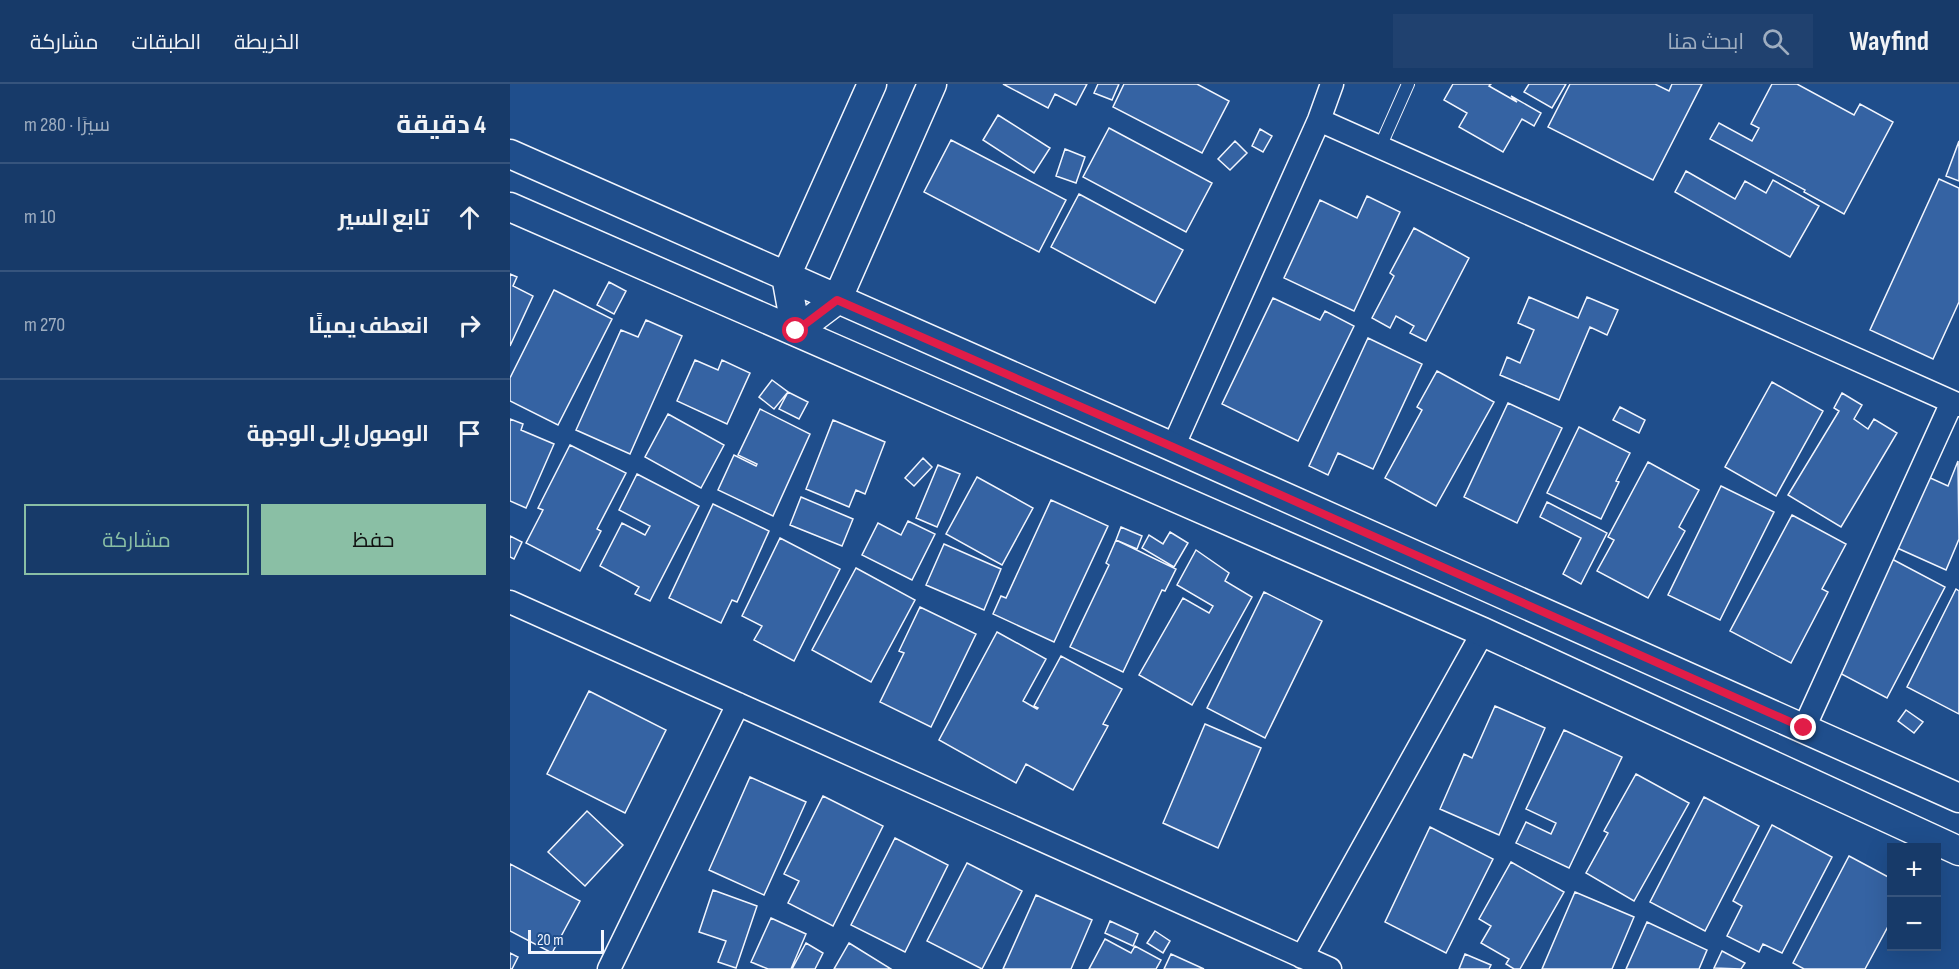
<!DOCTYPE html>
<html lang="ar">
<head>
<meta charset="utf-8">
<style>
  :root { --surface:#173a69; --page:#20416f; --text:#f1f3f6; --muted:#9eadc0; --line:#36547d; --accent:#8abfa5 }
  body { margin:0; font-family:"Sofia Sans Condensed",Cairo,sans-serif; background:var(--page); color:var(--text); direction:rtl }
  .controls { position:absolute; right:18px; bottom:18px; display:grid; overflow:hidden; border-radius:0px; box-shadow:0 6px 24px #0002 }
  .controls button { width:54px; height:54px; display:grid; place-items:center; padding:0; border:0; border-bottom:2px solid var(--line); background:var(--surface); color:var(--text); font:30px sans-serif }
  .scale { position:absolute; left:18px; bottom:15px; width:76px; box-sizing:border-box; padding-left:6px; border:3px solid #f2f6ff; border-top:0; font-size:16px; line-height:21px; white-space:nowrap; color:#f2f6ff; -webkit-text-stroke:4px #1f4e8c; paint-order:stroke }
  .stop { position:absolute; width:18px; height:18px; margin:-14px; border:4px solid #e11d48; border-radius:50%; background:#fff }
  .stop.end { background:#e11d48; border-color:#fff; box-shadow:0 2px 6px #0008 }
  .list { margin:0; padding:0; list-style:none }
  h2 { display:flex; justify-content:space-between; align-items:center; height:78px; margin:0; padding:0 24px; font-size:26px }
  h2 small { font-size:20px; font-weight:400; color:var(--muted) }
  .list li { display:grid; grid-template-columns:39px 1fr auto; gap:18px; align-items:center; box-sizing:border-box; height:108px; padding:0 24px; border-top:2px solid var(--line) }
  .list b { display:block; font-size:22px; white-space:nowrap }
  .list em { font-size:20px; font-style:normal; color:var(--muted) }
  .actions { display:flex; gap:12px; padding:18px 24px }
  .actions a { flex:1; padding:14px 0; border:2px solid var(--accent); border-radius:0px; text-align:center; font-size:21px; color:var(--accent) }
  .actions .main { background:var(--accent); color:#111 }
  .icon { flex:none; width:33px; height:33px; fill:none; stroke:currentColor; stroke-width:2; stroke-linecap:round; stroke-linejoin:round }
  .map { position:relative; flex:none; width:1449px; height:885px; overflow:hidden; direction:ltr }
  header { display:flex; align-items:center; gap:36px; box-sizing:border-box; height:84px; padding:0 30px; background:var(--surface); border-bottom:2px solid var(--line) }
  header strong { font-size:28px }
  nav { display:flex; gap:33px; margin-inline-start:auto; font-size:21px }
  .search { width:420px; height:54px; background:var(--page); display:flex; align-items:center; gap:15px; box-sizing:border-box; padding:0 21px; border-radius:0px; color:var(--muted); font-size:22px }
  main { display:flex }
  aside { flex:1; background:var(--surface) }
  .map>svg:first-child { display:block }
  .building { fill:#3563a3; stroke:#f2f6ff; stroke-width:1.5 }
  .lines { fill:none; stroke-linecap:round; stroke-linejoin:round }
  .service-casing { stroke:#f2f6ff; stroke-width:14 }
  .minor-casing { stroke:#f2f6ff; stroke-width:25 }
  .tertiary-casing { stroke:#f2f6ff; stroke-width:31 }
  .service { stroke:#1f4e8c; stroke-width:12 }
  .minor { stroke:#1f4e8c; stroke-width:22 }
  .tertiary { stroke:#1f4e8c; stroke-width:28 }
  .route { stroke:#e11d48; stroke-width:8 }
</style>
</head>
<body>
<header>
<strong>Wayfind</strong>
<div class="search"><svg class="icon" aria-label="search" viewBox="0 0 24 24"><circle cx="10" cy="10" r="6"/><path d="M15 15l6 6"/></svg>ابحث هنا</div>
<nav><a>الخريطة</a><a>الطبقات</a><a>مشاركة</a></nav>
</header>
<main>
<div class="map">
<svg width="1449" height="885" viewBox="0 0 1449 885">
  <rect width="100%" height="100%" fill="#1f4e8c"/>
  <path class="building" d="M493 0H577L566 21 545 10 538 24Z
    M588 0H609L602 16 584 9Z
    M614 0H687L719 17 692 69 603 23Z
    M943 0H981L979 2 1007 18 1001 12 1031 29 1024 42 1012 35 993 68 949 43 957 29 934 16Z
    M1019 0H1056L1042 24 1014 8Z
    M1060 0H1145L1159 7 1162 0H1192L1143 96 1038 43Z
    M1262 0H1287L1344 31 1350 20 1383 38 1334 130 1294 108 1295 106 1200 55 1209 39 1242 57 1249 44 1241 40Z
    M488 31 540 64 524 89 473 56Z
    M599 44 702 99 676 148 573 93Z
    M750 45 762 52 753 68 742 62Z
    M441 56 556 116 529 168 414 108Z
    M725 57 737 69 720 86 708 75Z
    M1449 57V97L1436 92Z
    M555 65 575 73 566 99 546 92Z
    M1176 87 1225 115 1235 97 1256 109 1263 96 1309 122 1280 173 1165 108Z
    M1429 95 1449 104V218L1423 275 1360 246Z
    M569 110 673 166 645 219 541 163Z
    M857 112 890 128 844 227 774 194 810 116 847 134Z
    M904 144 959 174 916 257 900 249 904 242 886 232 880 244 862 234 884 192 880 189Z
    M0 190 7 193 3 202 23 212 0 262Z
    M99 198 116 207 104 230 87 221Z
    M44 206 102 235 48 341 0 317V294Z
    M1019 213 1068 234 1077 213 1108 226 1097 251 1080 243 1049 316 990 291 997 273 1010 279 1024 246 1008 239Z
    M763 214 810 236 815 227 844 242 788 357 712 320Z
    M136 236 172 252 120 370 66 346 111 246 128 253Z
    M858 254 912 280 863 385 828 369 818 391 799 382Z
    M185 276 208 286 212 276 240 289 217 340 167 317Z
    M927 287 984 318 926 422 875 394 912 326 907 323Z
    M262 296 278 308 264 325 249 313Z
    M1262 298 1313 327 1266 412 1215 383Z
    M278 308 298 318 289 335 269 325Z
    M1332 309 1352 321 1344 335 1358 345 1364 335 1387 349 1331 443 1278 411 1329 327 1324 324Z
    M998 319 1052 344 1007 439 954 413Z
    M1110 323 1135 336 1129 349 1103 336Z
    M250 325 300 350 263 432 208 406 224 371 246 382 247 380 228 371Z
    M158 330 214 361 191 404 135 373Z
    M0 335 13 340 11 346 44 360 16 424 0 417Z
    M323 336 375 358 355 410 346 406 339 423 296 405Z
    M1069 343 1120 369 1106 397 1109 398 1091 435 1037 409Z
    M60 361 116 389 87 445 91 447 70 487 16 459 33 426 28 424Z
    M413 374 422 383 404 402 395 394Z
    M1448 377 1449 455 1436 486 1385 463 1416 392 1438 402Z
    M1138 378 1189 406 1169 443 1175 447 1138 514 1087 487 1104 456 1098 453Z
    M428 381 450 390 427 443 406 434Z
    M127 390 189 422 140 517 125 510 129 503 90 482 112 439 135 451 140 442 109 426Z
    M467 393 523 424 492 481 436 450Z
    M1211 402 1264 428 1210 536 1158 511Z
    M291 413 343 435 332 462 280 441Z
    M541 416 598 442 544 558 483 530 491 512 496 514Z
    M1037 418 1097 449 1071 500 1053 490 1071 454 1030 433Z
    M203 420 259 447 227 518 222 516 211 539 159 514Z
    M1282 431 1336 460 1312 505 1318 508 1281 579 1220 547Z
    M398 437 425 450 402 496 352 471 368 439 391 451Z
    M611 443 632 452 627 465 606 456Z
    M660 448 678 459 664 483 632 464 639 451 653 460Z
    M0 452 12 458 4 475 0 473Z
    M270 454 330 485 284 577 244 556 252 542 232 532Z
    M606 456 666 485 655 507 652 506 613 588 560 563 599 481 596 479Z
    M434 460 491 485 474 526 416 501Z
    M686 466 719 489 715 497 742 513 682 621 629 591 673 514 699 529 703 522 667 501Z
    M1380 474 1435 503 1377 614 1322 585Z
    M346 484 405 516 361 598 302 566Z
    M1446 505 1449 507V630L1397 603Z
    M754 508 812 537 755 654 697 624Z
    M410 523 466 550 421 643 370 618 394 569 389 567Z
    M487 548 536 575 513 617 527 625 528 624 524 622 551 572 612 605 593 640 598 642 563 706 516 680 506 699 429 656Z
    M79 607 156 646 115 729 37 690Z
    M985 622 1035 644 989 751 930 725 954 670 962 674Z
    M1396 626 1413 638 1404 649 1388 637Z
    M695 640 751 664 708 764 653 739Z
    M1054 646 1112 673 1059 784 1006 759 1016 738 1041 750 1046 739 1016 725Z
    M1126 690 1179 719 1124 817 1076 789 1098 749 1094 747Z
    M240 693 296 718 254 811 199 786Z
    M313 712 373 742 323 842 278 819 289 797 274 790Z
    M1194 713 1249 742 1195 847 1140 818Z
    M77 727 113 761 75 802 38 768Z
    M1262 741 1322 773 1272 869 1253 860 1249 868 1217 852 1232 822 1223 817Z
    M920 743 983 775 936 869 875 838Z
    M385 754 438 781 395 868 341 841Z
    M1339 772 1382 795V835L1355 885H1294L1283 879Z
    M1001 778 1054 808 1010 885H1004L996 880 999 875 971 859 981 842 969 835Z
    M457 779 512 807 472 885 417 857Z
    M0 780 70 817 42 869 0 847Z
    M203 806 247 822 226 884 208 878 216 857 189 848Z
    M1065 808 1124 833 1102 885H1032Z
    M526 811 582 836 561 885H493Z
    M261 834 296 850 281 885H258L241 878Z
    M600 837 628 850 623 862 595 849Z
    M1137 838 1197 866 1189 885H1116Z
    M645 847 660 857 653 869 637 859Z
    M595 855 621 869 625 862 651 876 646 885H579Z
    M296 859 313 869 305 885H282Z
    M339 859 381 885H324Z
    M1212 867 1235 879 1231 885 1204 884Z
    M0 869 8 873 2 885H0Z
    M661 870 694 885H654Z
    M955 870 981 881 979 885H949Z"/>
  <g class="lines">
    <g class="service-casing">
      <path id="service" d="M870 63 898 0"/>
    </g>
    <g class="minor-casing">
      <path id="minor" d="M809 36 1449 321
        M663 363 809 36 822 0
        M0 518 820 885
        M1294 644 1442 318
        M792 873 973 548
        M99 885 228 620"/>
    </g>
    <g class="tertiary-casing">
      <path id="tertiary" d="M362 0 276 192 286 247 327 216 422 0
        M0 70 663 363 1449 714
        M0 123 973 548 1449 767"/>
    </g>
    <use href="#service" class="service"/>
    <use href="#minor" class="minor"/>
    <use href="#tertiary" class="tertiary"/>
  </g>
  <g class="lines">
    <path class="route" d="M286 247 327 216 663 363 1294 644"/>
  </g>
</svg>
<div class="controls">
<button>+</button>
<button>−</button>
</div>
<div class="scale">20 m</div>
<div class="stop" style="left:286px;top:247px"></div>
<div class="stop end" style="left:1294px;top:644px"></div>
</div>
<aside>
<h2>4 دقيقة<small>سيرًا · 280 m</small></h2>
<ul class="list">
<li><svg class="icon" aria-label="ahead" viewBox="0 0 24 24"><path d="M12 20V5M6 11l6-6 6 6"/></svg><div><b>تابع السير</b></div><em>10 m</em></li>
<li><svg class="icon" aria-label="right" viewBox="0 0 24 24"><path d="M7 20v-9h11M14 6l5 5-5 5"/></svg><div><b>انعطف يمينًا</b></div><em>270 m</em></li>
<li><svg class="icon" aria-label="arrive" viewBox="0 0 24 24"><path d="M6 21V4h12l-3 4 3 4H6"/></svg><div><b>الوصول إلى الوجهة</b></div></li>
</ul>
<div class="actions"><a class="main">حفظ</a><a>مشاركة</a></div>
</aside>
</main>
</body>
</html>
